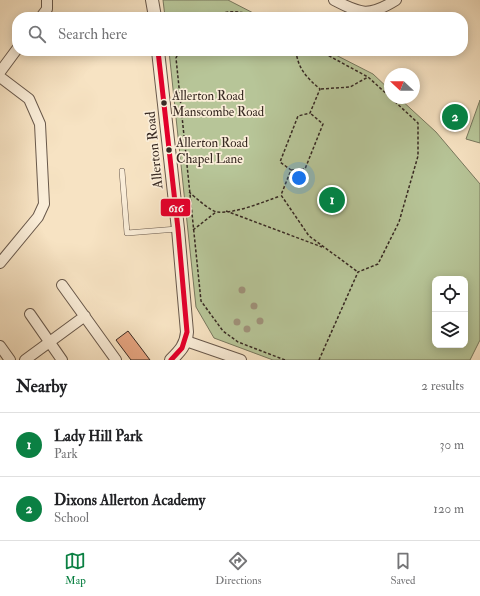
<!DOCTYPE html>
<html lang="en">
<head>
<meta charset="utf-8">
<style>
  :root { --surface:#fff; --page:#f6f6f6; --text:#202124; --muted:#757577; --line:#e0e0e0; --accent:#0b8043 }
  body { margin:0; font-family:"IM FELL Double Pica",serif; background:var(--page); color:var(--text) }
  .controls { position:absolute; right:12px; bottom:12px; display:grid; overflow:hidden; border-radius:8px; box-shadow:0 2px 10px #0003 }
  .controls button { width:36px; height:36px; display:grid; place-items:center; padding:0; border:0; border-bottom:1px solid var(--line); background:var(--surface); color:var(--text); font:20px sans-serif }
  .compass { position:absolute; left:384px; top:68px; width:36px; height:36px; border-radius:50%; background:var(--surface); box-shadow:0 2px 10px #0003; rotate:292deg }
  .you { position:absolute; left:299px; top:178px; width:14px; height:14px; margin:-10px; border:3px solid #fff; border-radius:50%; background:#1a73e8; box-shadow:0 0 0 6px #1a73e833 }
  .badge { display:grid; place-items:center; width:26px; height:26px; border-radius:50%; background:var(--accent); color:#fff; font-size:13px; font-weight:700 }
  .pin { position:absolute; translate:-50% -50%; border:2px solid #fff; box-shadow:0 1px 4px #0006 }
  .list { margin:0; padding:0; list-style:none }
  h2 { display:flex; justify-content:space-between; align-items:center; height:52px; margin:0; padding:0 16px; font-size:17px }
  h2 small { font-size:13px; font-weight:400; color:var(--muted) }
  .list li { display:grid; grid-template-columns:26px 1fr auto; gap:12px; align-items:center; box-sizing:border-box; height:64px; padding:0 16px; border-top:1px solid var(--line) }
  .list b { display:block; font-size:15px; white-space:nowrap }
  .list p { margin:0; font-size:13px; white-space:nowrap; color:var(--muted) }
  .list em { font-size:13px; font-style:normal; color:var(--muted) }
  .icon { flex:none; width:22px; height:22px; fill:none; stroke:currentColor; stroke-width:2; stroke-linecap:round; stroke-linejoin:round }
  .map { position:relative; flex:none; width:480px; height:360px; overflow:hidden }
  .search { position:absolute; background:var(--surface); box-shadow:0 2px 10px #0003; left:12px; right:12px; top:12px; height:44px; display:flex; align-items:center; gap:10px; box-sizing:border-box; padding:0 14px; border-radius:16px; color:var(--muted); font-size:15px }
  .sheet { height:180px; background:var(--surface) }
  nav { display:flex; justify-content:space-around; align-items:center; box-sizing:border-box; height:56px; border-top:1px solid var(--line); background:var(--surface); font-size:11px; color:var(--muted) }
  nav a { display:grid; justify-items:center; gap:2px }
  nav .on { color:var(--accent) }
  .map>svg:first-child { display:block }
  .green { fill:#b7c598; stroke:#78785e; fill-rule:evenodd }
  .building { fill:#e8a682; stroke:#382a23 }
  .lines { fill:none; stroke-linecap:round; stroke-linejoin:round }
  .service-casing { stroke:#68584b; stroke-width:6 }
  .minor-casing { stroke:#68584b; stroke-width:12 }
  .tertiary-casing { stroke:#68584b; stroke-width:14 }
  .path { stroke:#382a23; stroke-width:1.5; stroke-dasharray:3 2; stroke-linecap:butt }
  .service { stroke:#faedd8; stroke-width:5 }
  .minor { stroke:#faedd8; stroke-width:10 }
  .tertiary { stroke:#faedd8; stroke-width:12 }
  .bus-1-casing { stroke:#faedd8; stroke-width:8 }
  .bus-1 { stroke:#e4002b; stroke-width:5 }
  .tree { fill:#a0937b }
  .bus-dot { fill:#382a23; stroke:#faedd8; stroke-width:1.5 }
  .labels { text-anchor:middle; dominant-baseline:central; stroke-width:3.5; stroke-linejoin:round; paint-order:stroke }
  .bus-label { font-size:13px; fill:#382a23; stroke:#faedd8; text-anchor:start }
  .street-label { font-size:14px; fill:#382a23; stroke:#faedd8 }
  .line-badge { stroke:#faedd8; stroke-width:1.5 }
  .badge-label { font-size:11px; text-anchor:middle; font-weight:bold; fill:#fff }
</style>
</head>
<body>
<div class="map">
<svg width="480" height="360" viewBox="0 0 480 360">
  <rect width="100%" height="100%" fill="#f7e3c3"/>
  <filter id="stains"><feTurbulence type="fractalNoise" baseFrequency=".005" numOctaves="4"/><feColorMatrix values="0 0 0 0 .2 0 0 0 0 .09 0 0 0 0 .02 0 0 0 .5 -.17"/></filter>
  <radialGradient id="worn" r=".72"><stop offset=".6" stop-color="#630" stop-opacity="0"/><stop offset="1" stop-color="#630" stop-opacity=".3"/></radialGradient>
  <path class="green" d="M163 0H228L261 17H165Z
    M169 51H328L373 74 390 90V98H399L436 132 480 184V340L470 360H273L214 338 196 307ZM435 279H465V345H435Z
    M480 100V143L466 139Z"/>
  <path class="building" d="M128 331 141 348 150 360H131L116 340Z"/>
  <g class="lines">
    <g class="service-casing">
      <path id="service" d="M122 171 127 233 177 229"/>
    </g>
    <g class="minor-casing">
      <path id="minor" d="M334 0C361 14 369 17 396 0
        M41 17 47 9V0
        M0 72 17 49
        M0 77 29 99 40 124 44 204 38 217 0 263
        M62 285 116 360
        M30 314 62 360
        M186 341 241 360
        M0 346 10 360
        M25 360 85 316"/>
    </g>
    <g class="tertiary-casing">
      <path id="tertiary" d="M152 0 155 17
        M158 51 178 229 187 332C186 345 180 351 171 360"/>
    </g>
    <path class="path" d="M211 17C225 10 241 10 255 17
      M179 51 176 58 201 301 223 331 238 342 285 360
      M296 51C298 69 307 78 320 89L310 113 298 116 280 162 291 170 281 195 309 236 358 272
      M320 51 368 77 390 97
      M321 89 350 87 368 77
      M291 170 305 169 323 124 310 113
      M189 192C195 197 210 211 217 212 235 214 263 202 280 196
      M226 211 322 247
      M193 230 216 212
      M319 360 358 272 378 264 399 222 418 156V123L391 98"/>
    <use href="#service" class="service"/>
    <use href="#minor" class="minor"/>
    <use href="#tertiary" class="tertiary"/>
    <g class="bus-1-casing">
      <path id="bus-1" d="M158 51 178 229 187 332 182 348 171 360"/>
    </g>
    <use href="#bus-1" class="bus-1"/>
  </g>
  <g class="tree">
    <circle cx="242" cy="290" r="3.5"/>
    <circle cx="254" cy="306" r="3.5"/>
    <circle cx="260" cy="321" r="3.5"/>
    <circle cx="237" cy="322" r="3.5"/>
    <circle cx="247" cy="329" r="3.5"/>
  </g>
  <g class="bus-dot">
    <circle cx="164" cy="103" r="3.5"/>
    <circle cx="169" cy="150" r="3.5"/>
  </g>
  <g class="labels">
    <g class="bus-label">
      <text x="172" y="96">Allerton Road<tspan x="172" dy="16">Manscombe Road</tspan></text>
      <text x="176" y="143">Allerton Road<tspan x="176" dy="16">Chapel Lane</tspan></text>
    </g>
    <g class="street-label">
      <text transform="translate(154 150) rotate(-96)">Allerton Road</text>
    </g>
  </g>
  <rect class="line-badge" x="160" y="198" width="31" height="19" rx="4" fill="#e4002b"/>
  <g class="badge-label">
    <text x="176" y="212">616</text>
  </g>
  <rect width="100%" height="100%" filter="url(#stains)"/>
  <rect width="100%" height="100%" fill="url(#worn)"/>
</svg>
<div class="controls">
<button><svg class="icon" aria-label="locate" viewBox="0 0 24 24"><circle cx="12" cy="12" r="6"/><path d="M12 2v4M12 18v4M2 12h4M18 12h4"/></svg></button>
<button><svg class="icon" aria-label="layers" viewBox="0 0 24 24"><path d="M12 4l9 5-9 5-9-5zM3 14l9 5 9-5"/></svg></button>
</div>
<svg class="compass" viewBox="-18 -18 36 36"><path d="M0-13l5 13h-10z" fill="#e53935"/><path d="M0 13l5-13h-10z" fill="#757577"/></svg>
<div class="you"></div>
<div class="pin badge" style="left:332px;top:200px">1</div>
<div class="pin badge" style="left:455px;top:117px">2</div>
<div class="search"><svg class="icon" aria-label="search" viewBox="0 0 24 24"><circle cx="10" cy="10" r="6"/><path d="M15 15l6 6"/></svg>Search here</div>
</div>
<section class="sheet">
<h2>Nearby<small>2 results</small></h2>
<ul class="list">
<li><span class="badge">1</span><div><b>Lady Hill Park</b><p>Park</p></div><em>30 m</em></li>
<li><span class="badge">2</span><div><b>Dixons Allerton Academy</b><p>School</p></div><em>120 m</em></li>
</ul>
</section>
<nav>
<a class="on"><svg class="icon" aria-label="map" viewBox="0 0 24 24"><path d="M3 6l6-2 6 2 6-2v14l-6 2-6-2-6 2zM9 4v14M15 6v14"/></svg>Map</a>
<a><svg class="icon" aria-label="directions" viewBox="0 0 24 24"><path d="M12 3l9 9-9 9-9-9zM9 14v-3h6M13 9l2 2-2 2"/></svg>Directions</a>
<a><svg class="icon" aria-label="saved" viewBox="0 0 24 24"><path d="M7 4h10v16l-5-4-5 4z"/></svg>Saved</a>
</nav>
</body>
</html>
